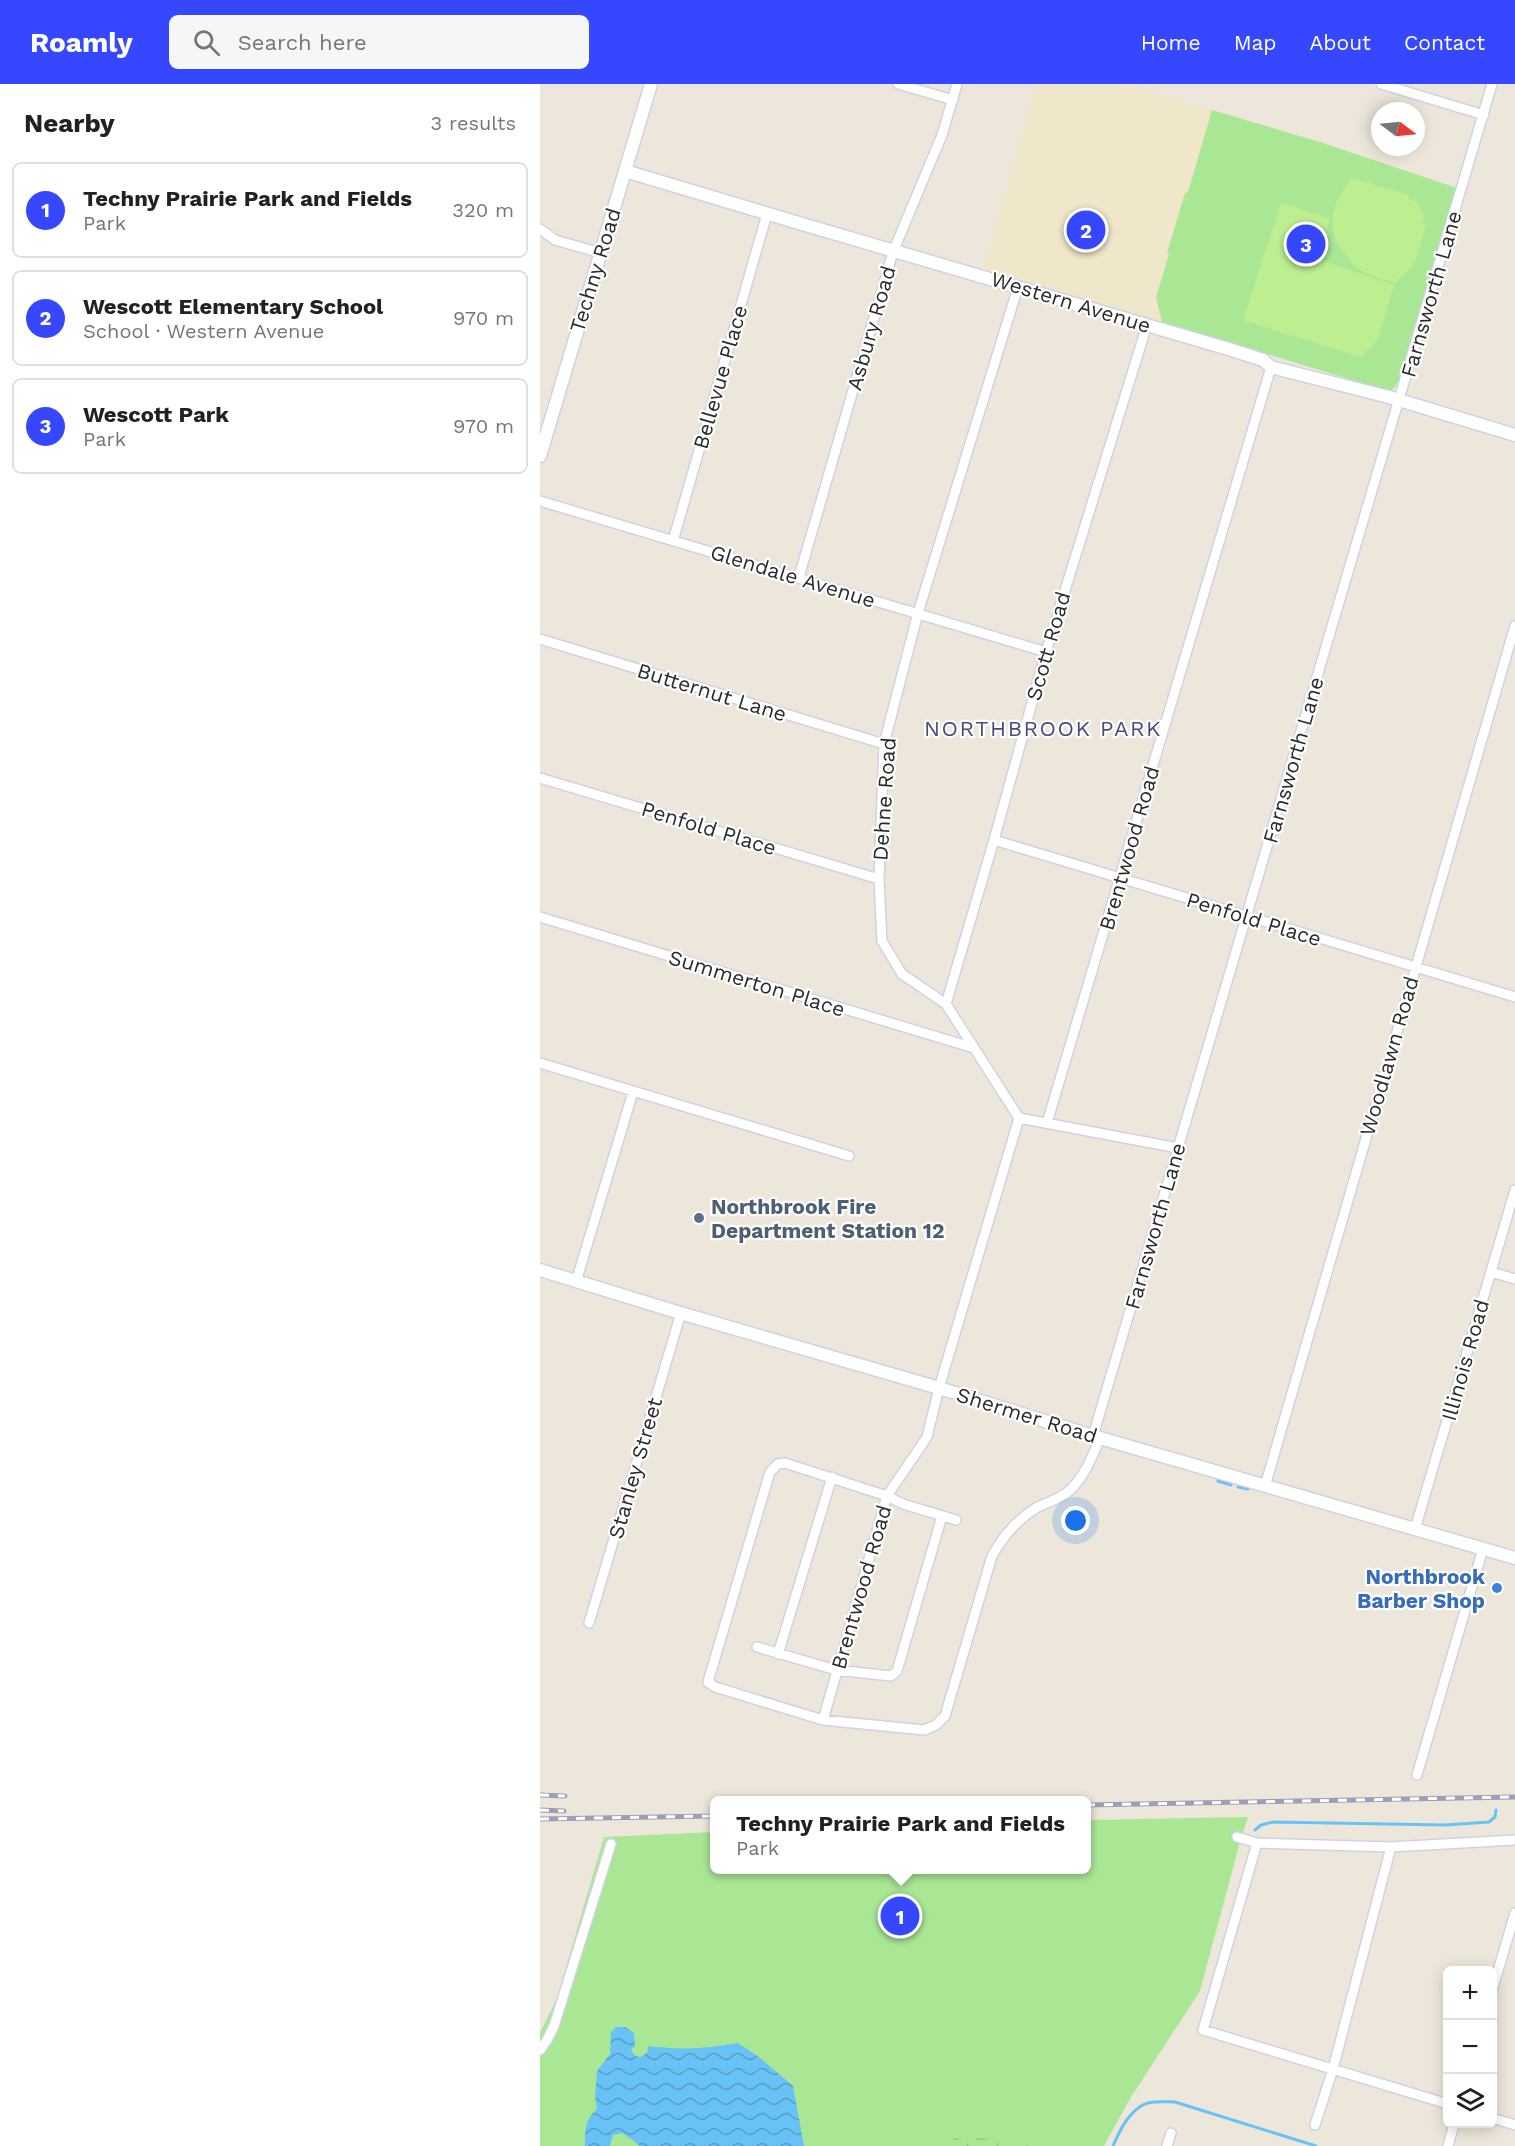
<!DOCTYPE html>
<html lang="en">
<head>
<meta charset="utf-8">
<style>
  :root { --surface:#fff; --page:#f6f6f6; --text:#202124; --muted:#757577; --line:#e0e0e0; --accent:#3648ff }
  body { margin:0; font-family:"Work Sans",sans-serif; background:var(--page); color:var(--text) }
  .controls { position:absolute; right:18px; bottom:18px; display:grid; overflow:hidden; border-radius:9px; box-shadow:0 3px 15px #0003 }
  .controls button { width:54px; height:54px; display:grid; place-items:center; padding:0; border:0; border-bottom:2px solid var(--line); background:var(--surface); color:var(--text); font:30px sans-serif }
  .compass { position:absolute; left:831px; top:18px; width:54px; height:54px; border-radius:50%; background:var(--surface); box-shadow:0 3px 15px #0003; rotate:106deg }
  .you { position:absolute; left:536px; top:1437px; width:21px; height:21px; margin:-15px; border:4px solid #fff; border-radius:50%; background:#1a73e8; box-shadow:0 0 0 9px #1a73e833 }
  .badge { display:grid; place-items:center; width:39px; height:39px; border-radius:50%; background:var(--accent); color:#fff; font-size:20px; font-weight:700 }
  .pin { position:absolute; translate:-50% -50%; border:3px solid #fff; box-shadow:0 2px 6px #0006 }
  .popup { position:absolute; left:170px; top:1712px; width:381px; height:78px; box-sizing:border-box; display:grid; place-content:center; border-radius:9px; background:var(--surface); filter:drop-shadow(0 2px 4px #0005); font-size:20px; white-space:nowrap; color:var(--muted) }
  .popup b { font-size:22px; color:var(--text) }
  .popup::after { content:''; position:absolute; left:50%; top:100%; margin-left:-12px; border:12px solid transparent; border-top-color:var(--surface) }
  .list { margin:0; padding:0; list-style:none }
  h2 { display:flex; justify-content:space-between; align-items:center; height:78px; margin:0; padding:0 24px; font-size:26px }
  h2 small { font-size:20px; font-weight:400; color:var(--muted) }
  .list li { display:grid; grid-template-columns:39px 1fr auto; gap:18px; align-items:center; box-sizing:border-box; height:96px; margin:0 12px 12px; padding:0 12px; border:2px solid var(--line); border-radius:9px }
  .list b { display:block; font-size:22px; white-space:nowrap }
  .list p { margin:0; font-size:20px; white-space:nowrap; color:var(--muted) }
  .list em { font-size:20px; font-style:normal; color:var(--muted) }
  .icon { flex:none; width:33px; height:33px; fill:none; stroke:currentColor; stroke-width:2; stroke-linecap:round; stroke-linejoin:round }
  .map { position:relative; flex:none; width:975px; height:2062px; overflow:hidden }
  header { display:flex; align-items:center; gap:36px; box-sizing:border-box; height:84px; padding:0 30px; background:var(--accent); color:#fff }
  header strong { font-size:28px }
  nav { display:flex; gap:33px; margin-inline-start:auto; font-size:21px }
  .search { width:420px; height:54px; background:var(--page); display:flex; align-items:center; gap:15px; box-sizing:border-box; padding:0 21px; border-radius:9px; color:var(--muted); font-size:22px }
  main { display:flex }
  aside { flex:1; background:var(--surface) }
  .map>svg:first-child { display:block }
  .education { fill:#f0e7ca }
  .grass { fill:#a9e795 }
  .wetland { fill:url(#wetland-marsh) }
  .pitch { fill:#bdef90 }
  .water { fill:url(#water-waves) }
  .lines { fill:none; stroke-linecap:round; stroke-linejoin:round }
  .stream { stroke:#68c2f5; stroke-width:3 }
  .street-casing { stroke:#d0d2e4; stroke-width:12 }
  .secondary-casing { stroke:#d0d2e4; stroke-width:15 }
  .street { stroke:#fff; stroke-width:9 }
  .secondary { stroke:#fff; stroke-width:12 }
  .rail-casing { stroke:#9e9fb6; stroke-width:5 }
  .rail { stroke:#fff; stroke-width:3; stroke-dasharray:9; stroke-linecap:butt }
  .service-dot { fill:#5c6f8a; stroke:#fff; stroke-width:2 }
  .shop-dot { fill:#3f7fe0; stroke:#fff; stroke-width:2 }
  .labels { text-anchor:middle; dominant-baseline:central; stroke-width:4.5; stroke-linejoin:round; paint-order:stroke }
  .street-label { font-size:21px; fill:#2a2a2a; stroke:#fff }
  .service-label { font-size:21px; font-weight:bold; fill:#4e5e75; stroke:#fff; text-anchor:start }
  .shop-label { font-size:21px; font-weight:bold; fill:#366cbe; stroke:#fff; text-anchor:end }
  .neighbourhood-label { font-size:22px; letter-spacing:1.5px; fill:#484c7e; stroke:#fff }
</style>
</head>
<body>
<header>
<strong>Roamly</strong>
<div class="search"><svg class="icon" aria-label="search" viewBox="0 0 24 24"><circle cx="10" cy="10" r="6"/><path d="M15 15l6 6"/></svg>Search here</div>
<nav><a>Home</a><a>Map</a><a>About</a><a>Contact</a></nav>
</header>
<main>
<aside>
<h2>Nearby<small>3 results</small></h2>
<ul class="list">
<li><span class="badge">1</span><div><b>Techny Prairie Park and Fields</b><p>Park</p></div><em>320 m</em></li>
<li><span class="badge">2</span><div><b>Wescott Elementary School</b><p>School · Western Avenue</p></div><em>970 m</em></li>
<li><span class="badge">3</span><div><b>Wescott Park</b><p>Park</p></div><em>970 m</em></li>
</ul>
</aside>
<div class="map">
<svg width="975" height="2062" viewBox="0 0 975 2062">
  <defs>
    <pattern id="wetland-marsh" width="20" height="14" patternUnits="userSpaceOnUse" patternTransform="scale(1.5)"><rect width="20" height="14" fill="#a9e795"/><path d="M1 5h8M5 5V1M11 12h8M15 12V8" fill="none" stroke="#92c681"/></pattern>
    <pattern id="water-waves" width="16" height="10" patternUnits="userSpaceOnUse" patternTransform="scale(1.5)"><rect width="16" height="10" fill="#68c2f5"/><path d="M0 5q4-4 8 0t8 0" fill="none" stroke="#569ec7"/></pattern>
  </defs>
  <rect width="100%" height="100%" fill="#ede7db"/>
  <path class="education" d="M497 0H580L672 26 616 213 622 238 443 186Z"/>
  <path class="grass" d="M672 26 780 58 917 104 859 297 852 306H845L622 238 616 213 629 170 627 169 645 109 648 108Z
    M708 1733 700 1758 660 1907 591 2013 564 2062H0V1949L17 1914 64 1753 174 1748V1786H546V1736Z"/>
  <path class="wetland" d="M415 2050 492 2062H411Z"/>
  <path class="pitch" d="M812 94 869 111 868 115 876 117 884 132 882 139 886 141 874 181 855 199C843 195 830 192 819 185 814 182 810 176 806 171 783 145 792 119 812 94Z
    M741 119 790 135 778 175 854 201 838 255 821 273 703 236Z"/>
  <path class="water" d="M76 1943H85L94 1949 95 1962 91 1966 94 1971 100 1973 107 1969 108 1962C139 1966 167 1965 198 1959L219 1973 253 2002 264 2062H100L83 2049 73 2051 70 2062H45C45 2047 45 2035 57 2025L55 2012 57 1987 70 1970 71 1948Z"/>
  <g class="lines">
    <path class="stream" d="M678 1397 691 1401
      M698 1403 708 1405
      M715 1746 721 1741 733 1738 905 1741 949 1738 955 1733 956 1726
      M573 2062C579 2048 587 2031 601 2022 610 2016 625 2018 635 2018L776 2062"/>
    <g class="street-casing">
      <path id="street" d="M358 0 413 16
        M841 0 944 31
        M0 145 15 156 61 169
        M478 203 378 529 344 660 339 795 342 857 362 890 406 920 479 1034 638 1064
        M0 417 506 568
        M133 457 227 130
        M259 493 353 168 402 51 417 0
        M0 555 344 660
        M0 694 339 795
        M454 756 975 913
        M0 833 434 964
        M406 920 454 756 506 568 607 241
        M0 979 309 1072
        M507 1039 731 283
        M951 1188 975 1195
        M36 1198 93 1008
        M553 1352 952 0
        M725 1402 975 542
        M416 1436 363 1420 347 1412 245 1379 238 1380 230 1388 168 1598 175 1603 283 1636 384 1646 396 1641 405 1632 452 1472C463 1452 477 1436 496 1424 507 1418 521 1415 530 1406 545 1392 552 1373 560 1354
        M875 1445 975 1106
        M49 1539 141 1229
        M217 1563 296 1586 351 1592 357 1587 402 1432
        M238 1570 292 1393
        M283 1636 347 1412 387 1353 399 1304 479 1034
        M877 1691 943 1465
        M697 1753 717 1759 851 1763 975 1756
        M717 1759 663 1946 908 2020
        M952 1907 975 1829
        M0 1966 7 1956 14 1942 71 1760
        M952 2034 975 2041
        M775 2041 793 1985 851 1763
        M627 2062 631 2049
        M908 2062 914 2040"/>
    </g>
    <g class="secondary-casing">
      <path id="secondary" d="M85 87C287 148 490 207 692 266L723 276 731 283 849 313 975 351
        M0 372 111 0
        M0 1186 137 1228 399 1304 553 1352 975 1474"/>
    </g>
    <use href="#street" class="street"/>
    <use href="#secondary" class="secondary"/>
    <g class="rail-casing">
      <path id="rail" d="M0 1711 25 1712
        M546 1721 975 1713
        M0 1726 24 1727
        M0 1735 174 1732"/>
    </g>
    <use href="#rail" class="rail"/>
  </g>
  <circle class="service-dot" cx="159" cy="1134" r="6"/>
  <circle class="shop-dot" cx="957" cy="1504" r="6"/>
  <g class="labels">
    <g class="street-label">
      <text transform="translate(55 186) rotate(-73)">Techny Road</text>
      <text transform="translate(891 210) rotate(-74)">Farnsworth Lane</text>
      <text transform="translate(531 218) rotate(17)">Western Avenue</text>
      <text transform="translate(331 244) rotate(-74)">Asbury Road</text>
      <text transform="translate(180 293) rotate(-74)">Bellevue Place</text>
      <text transform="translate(253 492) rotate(17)">Glendale Avenue</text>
      <text transform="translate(508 562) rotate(-74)">Scott Road</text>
      <text transform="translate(172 608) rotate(17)">Butternut Lane</text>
      <text transform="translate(753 676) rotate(-74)">Farnsworth Lane</text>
      <text transform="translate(344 715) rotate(-86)">Dehne Road</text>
      <text transform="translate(169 744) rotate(17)">Penfold Place</text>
      <text transform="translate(589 764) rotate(-74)">Brentwood Road</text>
      <text transform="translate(714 835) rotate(17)">Penfold Place</text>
      <text transform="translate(217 899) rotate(17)">Summerton Place</text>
      <text transform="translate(849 972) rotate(-74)">Woodlawn Road</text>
      <text transform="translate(615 1142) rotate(-74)">Farnsworth Lane</text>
      <text transform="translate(925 1276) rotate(-74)">Illinois Road</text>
      <text transform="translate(487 1331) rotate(17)">Shermer Road</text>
      <text transform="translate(95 1384) rotate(-74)">Stanley Street</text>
      <text transform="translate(321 1503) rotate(-74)">Brentwood Road</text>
    </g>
    <g class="service-label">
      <text x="171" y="1122">Northbrook Fire<tspan x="171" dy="24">Department Station 12</tspan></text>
    </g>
    <g class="shop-label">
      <text x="945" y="1492">Northbrook<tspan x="945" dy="24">Barber Shop</tspan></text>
    </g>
    <g class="neighbourhood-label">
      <text x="503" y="644">NORTHBROOK PARK</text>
    </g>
  </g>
</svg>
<div class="controls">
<button>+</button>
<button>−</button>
<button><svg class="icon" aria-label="layers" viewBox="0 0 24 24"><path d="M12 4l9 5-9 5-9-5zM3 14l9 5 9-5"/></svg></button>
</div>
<svg class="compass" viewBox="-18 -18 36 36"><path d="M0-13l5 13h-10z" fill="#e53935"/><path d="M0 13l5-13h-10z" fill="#757577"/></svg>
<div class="you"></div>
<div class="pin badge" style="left:360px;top:1832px">1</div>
<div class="popup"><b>Techny Prairie Park and Fields</b>Park</div>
<div class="pin badge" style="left:546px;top:146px">2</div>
<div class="pin badge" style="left:766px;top:160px">3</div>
</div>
</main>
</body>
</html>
